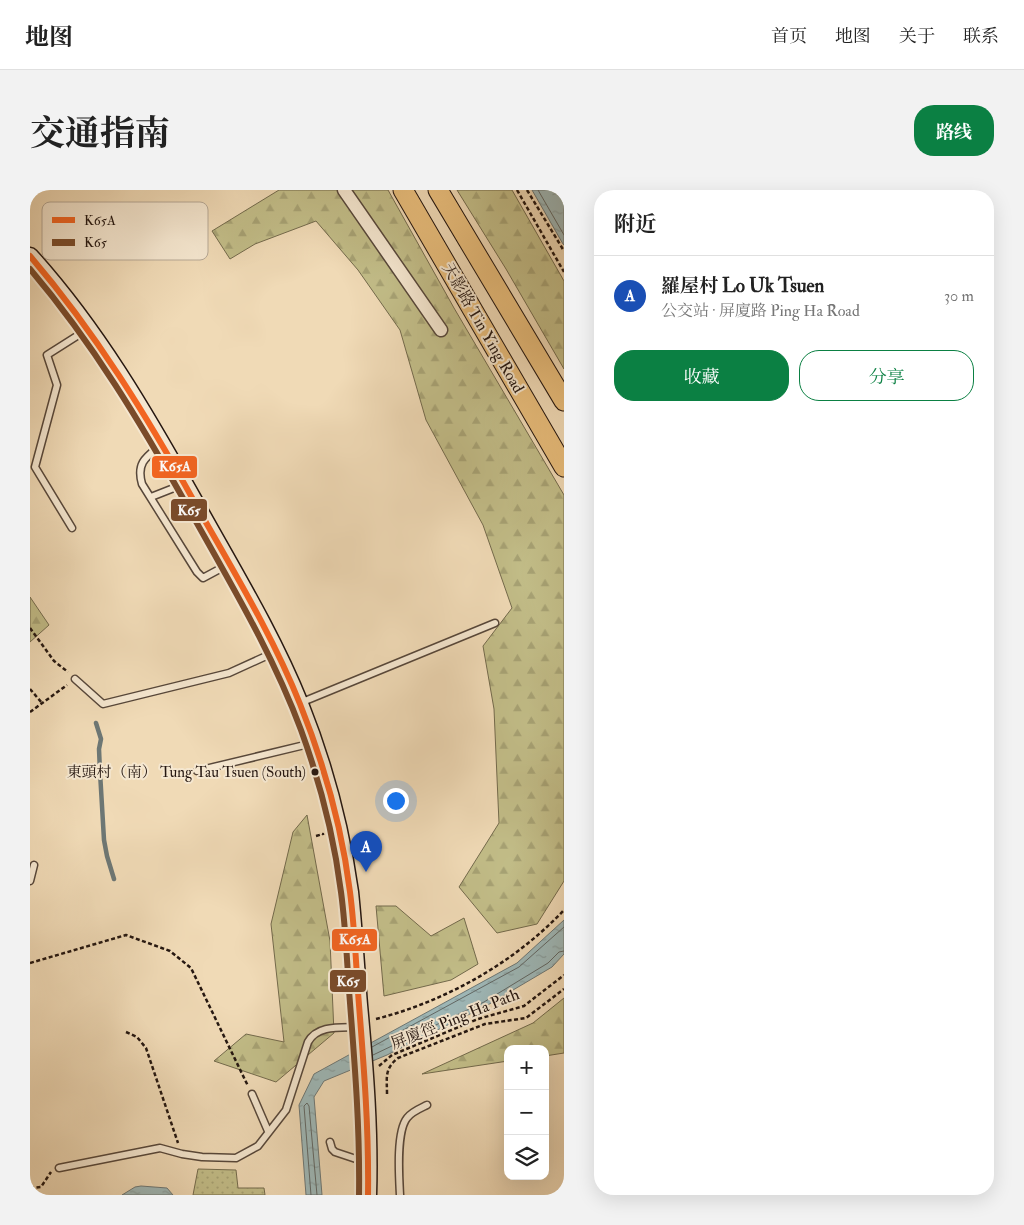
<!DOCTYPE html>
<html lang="zh">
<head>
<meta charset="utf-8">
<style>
  :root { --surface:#fff; --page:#f2f2f2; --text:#222; --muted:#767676; --line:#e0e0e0; --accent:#0b8043 }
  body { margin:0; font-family:"IM FELL Double Pica","Noto Serif SC",serif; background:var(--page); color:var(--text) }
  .controls { position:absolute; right:15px; bottom:15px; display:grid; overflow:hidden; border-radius:10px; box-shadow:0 5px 20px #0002 }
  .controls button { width:45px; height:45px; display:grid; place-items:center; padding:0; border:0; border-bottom:1px solid var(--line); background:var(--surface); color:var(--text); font:25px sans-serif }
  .you { position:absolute; left:365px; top:610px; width:18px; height:18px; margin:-12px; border:4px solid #fff; border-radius:50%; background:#1a73e8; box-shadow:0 0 0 8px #1a73e833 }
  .badge { display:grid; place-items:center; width:32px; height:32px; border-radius:50%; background:var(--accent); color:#fff; font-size:16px; font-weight:700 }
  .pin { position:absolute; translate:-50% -41px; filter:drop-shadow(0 1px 2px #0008) }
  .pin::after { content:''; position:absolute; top:26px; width:18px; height:15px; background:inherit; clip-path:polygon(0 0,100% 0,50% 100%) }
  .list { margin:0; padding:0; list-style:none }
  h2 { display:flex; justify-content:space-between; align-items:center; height:65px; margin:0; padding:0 20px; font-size:21px }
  h2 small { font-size:16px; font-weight:400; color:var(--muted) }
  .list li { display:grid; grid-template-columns:32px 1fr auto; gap:15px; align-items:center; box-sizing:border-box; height:80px; padding:0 20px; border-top:1px solid var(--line) }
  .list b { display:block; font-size:19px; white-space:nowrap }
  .list p { margin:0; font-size:16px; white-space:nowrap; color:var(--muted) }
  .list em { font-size:16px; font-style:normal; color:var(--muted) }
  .actions { display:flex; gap:10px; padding:15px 20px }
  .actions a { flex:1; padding:11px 0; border:1px solid var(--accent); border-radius:20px; text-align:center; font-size:18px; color:var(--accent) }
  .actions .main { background:var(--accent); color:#fff }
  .icon { flex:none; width:28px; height:28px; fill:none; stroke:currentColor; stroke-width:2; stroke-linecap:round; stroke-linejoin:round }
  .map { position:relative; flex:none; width:534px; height:1005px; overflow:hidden; border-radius:20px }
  header { display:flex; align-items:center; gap:30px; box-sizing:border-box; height:70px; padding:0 25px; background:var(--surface); border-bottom:1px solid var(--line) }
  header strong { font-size:24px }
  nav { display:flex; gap:28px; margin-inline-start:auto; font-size:18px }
  .intro { display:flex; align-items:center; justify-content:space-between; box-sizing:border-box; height:120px; padding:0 30px }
  h1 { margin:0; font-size:35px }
  .button { padding:12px 22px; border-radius:20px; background:var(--accent); color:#fff; font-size:18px; font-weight:700 }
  main { display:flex; gap:30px; padding:0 30px }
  aside { flex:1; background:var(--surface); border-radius:20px; box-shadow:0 5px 20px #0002 }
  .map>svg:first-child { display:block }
  .forest { fill:url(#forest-firs); stroke:#736a4c }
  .garden { fill:url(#garden-dots); stroke:#736a4c }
  .water { fill:url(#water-ripples); stroke:#6d7775 }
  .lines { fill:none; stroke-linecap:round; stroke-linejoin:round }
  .shore { stroke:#616764; stroke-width:1 }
  .stream { stroke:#6d7775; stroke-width:4.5 }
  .lane-casing { stroke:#57473a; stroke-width:9 }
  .street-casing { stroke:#57473a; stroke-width:15 }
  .secondary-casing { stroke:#241610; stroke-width:19 }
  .primary-casing { stroke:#241610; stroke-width:21 }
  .path { stroke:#241610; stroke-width:2.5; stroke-dasharray:4 2.5; stroke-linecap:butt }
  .lane { stroke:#f5e7d0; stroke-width:6 }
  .street { stroke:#f5e7d0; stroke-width:12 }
  .secondary { stroke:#f5e7d0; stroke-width:16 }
  .primary { stroke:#e8bd7b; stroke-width:19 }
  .bus-1-casing { stroke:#f5e7d0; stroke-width:10 }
  .bus-2-casing { stroke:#f5e7d0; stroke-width:10 }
  .bus-1 { stroke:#f26522; stroke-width:6 }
  .bus-2 { stroke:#7a4b2a; stroke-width:6 }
  .bus-dot { fill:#241610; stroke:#f5e7d0; stroke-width:2 }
  .labels { text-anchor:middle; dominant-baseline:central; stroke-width:4; stroke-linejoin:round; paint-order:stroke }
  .bus-label { font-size:15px; fill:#241610; stroke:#f5e7d0; text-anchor:end }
  .street-label { font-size:16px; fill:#241610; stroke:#f5e7d0 }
  .key { fill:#f5e7d0; stroke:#b6a896; stroke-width:1 }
  .key-label { font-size:14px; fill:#241610 }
  .line-badge { stroke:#f5e7d0; stroke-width:2 }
  .badge-label { font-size:14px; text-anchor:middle; font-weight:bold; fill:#fff }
</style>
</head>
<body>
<header>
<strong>地图</strong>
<nav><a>首页</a><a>地图</a><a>关于</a><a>联系</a></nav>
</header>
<div class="intro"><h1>交通指南</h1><a class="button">路线</a></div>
<main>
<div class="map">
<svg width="534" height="1005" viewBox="0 0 534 1005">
  <defs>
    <pattern id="forest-firs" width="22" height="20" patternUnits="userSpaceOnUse" patternTransform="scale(1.25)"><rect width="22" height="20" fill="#c2bd88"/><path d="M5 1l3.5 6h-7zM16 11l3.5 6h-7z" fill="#a7a274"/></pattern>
    <pattern id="garden-dots" width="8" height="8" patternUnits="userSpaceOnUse" patternTransform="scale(1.25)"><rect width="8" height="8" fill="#c2bd88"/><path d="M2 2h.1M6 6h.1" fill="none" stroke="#a7a274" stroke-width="1.8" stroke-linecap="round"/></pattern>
    <pattern id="water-ripples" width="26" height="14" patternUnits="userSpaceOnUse" patternTransform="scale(1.25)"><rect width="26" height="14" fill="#9eb8b8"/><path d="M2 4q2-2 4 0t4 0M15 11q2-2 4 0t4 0" fill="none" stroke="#889d9d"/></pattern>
  </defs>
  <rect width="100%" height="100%" fill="#f0dab6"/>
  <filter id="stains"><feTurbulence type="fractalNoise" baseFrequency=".004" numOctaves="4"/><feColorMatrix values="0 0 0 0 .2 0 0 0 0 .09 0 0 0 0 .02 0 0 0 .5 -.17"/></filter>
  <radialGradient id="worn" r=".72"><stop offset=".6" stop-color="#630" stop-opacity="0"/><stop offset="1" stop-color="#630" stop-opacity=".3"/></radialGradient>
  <path class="forest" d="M249 0H358L424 118 534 305V691L507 734 467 743 429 697 469 633 464 519 453 456 482 418 453 335 396 230 370 140 328 80 286 31 225 54 200 69 182 41Z
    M427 0H482L534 91V179L476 79Z
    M0 407 19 435 0 452Z
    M277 625 300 751 304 843 246 892 184 871 216 844 254 852 241 734 263 642Z
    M346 716H366L401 746 434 728 448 774 421 790 354 806Z
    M534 808V863L515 866V859H478V871L392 884 503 833Z"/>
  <path class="garden" d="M168 979 206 980 208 998H234L235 1005H163Z"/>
  <path class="water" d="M502 0H534V55L533 54Z
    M534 730V764L522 777 456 816 357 865 294 891 284 907 292 1005H276L269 915 284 884 487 773Z
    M111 996 137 998 143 1005H92L105 997Z"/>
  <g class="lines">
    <path class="shore" d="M508 0 534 45
      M342 857 489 777 534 737
      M343 865 454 812 518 773 529 762 534 761
      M281 1005 274 916 277 913 279 916 287 1005"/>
    <path class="stream" d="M66 533 71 549 69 559 70 582 74 650 77 666 84 689"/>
    <g class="lane-casing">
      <path id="lane" d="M131 255C116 267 106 273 112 294L167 382 173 388 199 374
        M121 307 154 294
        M42 338 5 277 27 195 17 165 58 139
        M45 489 73 514 199 483 245 462
        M270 513 465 433
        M167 581 283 553
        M0 691 4 675
        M222 904 238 941
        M300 952 302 959 305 962 338 973
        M29 978 130 958 152 964 172 967 206 968 228 956 256 920 278 852C288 834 312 838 330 837
        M370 1005C369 986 366 942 377 928 381 922 391 918 397 915"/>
    </g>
    <g class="street-casing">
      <path id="street" d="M314 0 411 140"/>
    </g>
    <g class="secondary-casing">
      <path id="secondary" d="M0 66C66 139 115 223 163 309 200 376 241 442 270 514 294 574 311 638 320 702 324 740 326 778 329 815 335 879 340 941 338 1005"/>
    </g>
    <g class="primary-casing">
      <path id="primary" d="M373 0 534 277
        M408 0 534 211"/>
    </g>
    <path class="path" d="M487 0 534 82
      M497 0 534 61
      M0 438 24 471 38 482
      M0 499 12 513
      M0 522 37 495
      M286 646 293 644V645
      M0 773 96 745 140 761 161 778 218 896
      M346 829C416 811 484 773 534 720
      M96 842 107 847 116 858 148 953
      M349 876 362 865 448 829 494 816 534 785
      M357 904C357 888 354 879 368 868L455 834 496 828 534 799
      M0 998 11 997 21 982"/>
    <use href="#lane" class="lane"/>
    <use href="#street" class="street"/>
    <use href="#secondary" class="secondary"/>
    <use href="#primary" class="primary"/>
    <g class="bus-1-casing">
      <path id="bus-1" d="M0 66C65 142 117 226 165 313 202 379 242 444 270 514 294 574 312 638 320 702 325 740 326 778 329 815 334 878 339 941 338 1005"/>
    </g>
    <g class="bus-2-casing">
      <path id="bus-2" d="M0 79C63 153 112 235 159 319 199 391 242 462 271 540 290 592 304 647 311 702 316 739 317 776 320 813 325 877 330 940 329 1005"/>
    </g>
    <use href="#bus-1" class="bus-1"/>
    <use href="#bus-2" class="bus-2"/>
  </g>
  <circle class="bus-dot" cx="285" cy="582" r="4.5"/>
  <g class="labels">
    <g class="bus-label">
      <text x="276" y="582">東頭村（南） Tung Tau Tsuen (South)</text>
    </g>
    <g class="street-label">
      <text transform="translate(453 138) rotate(60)">天影路 Tin Ying Road</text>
      <text transform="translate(425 829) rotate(-22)">屏廈徑 Ping Ha Path</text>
    </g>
  </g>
  <rect x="12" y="12" width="166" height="58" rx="8" class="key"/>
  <rect x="22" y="27" width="23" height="6" fill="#f26522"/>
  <rect x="22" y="49" width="23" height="7" fill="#7a4b2a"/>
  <g class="key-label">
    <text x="54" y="35">K65A</text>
    <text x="54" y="57">K65</text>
  </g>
  <g class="line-badge">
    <rect x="121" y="265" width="47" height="24" rx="5" fill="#f26522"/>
    <rect x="140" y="308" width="38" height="24" rx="5" fill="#7a4b2a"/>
    <rect x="301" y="738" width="47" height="24" rx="5" fill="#f26522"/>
    <rect x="299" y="779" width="38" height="24" rx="5" fill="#7a4b2a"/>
  </g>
  <g class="badge-label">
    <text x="145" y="281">K65A</text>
    <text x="159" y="325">K65</text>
    <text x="325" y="754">K65A</text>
    <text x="318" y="796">K65</text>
  </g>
  <rect width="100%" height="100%" filter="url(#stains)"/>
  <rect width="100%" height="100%" fill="url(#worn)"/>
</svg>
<div class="controls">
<button>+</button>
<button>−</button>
<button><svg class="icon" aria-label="layers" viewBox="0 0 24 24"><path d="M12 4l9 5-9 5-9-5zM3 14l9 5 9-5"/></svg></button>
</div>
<div class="you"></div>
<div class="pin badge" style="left:336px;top:682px;background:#1a4fb4">A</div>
</div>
<aside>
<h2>附近<small></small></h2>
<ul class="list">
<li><span class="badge" style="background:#1a4fb4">A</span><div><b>羅屋村 Lo Uk Tsuen</b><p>公交站 · 屏廈路 Ping Ha Road</p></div><em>30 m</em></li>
</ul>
<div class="actions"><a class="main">收藏</a><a>分享</a></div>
</aside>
</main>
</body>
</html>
